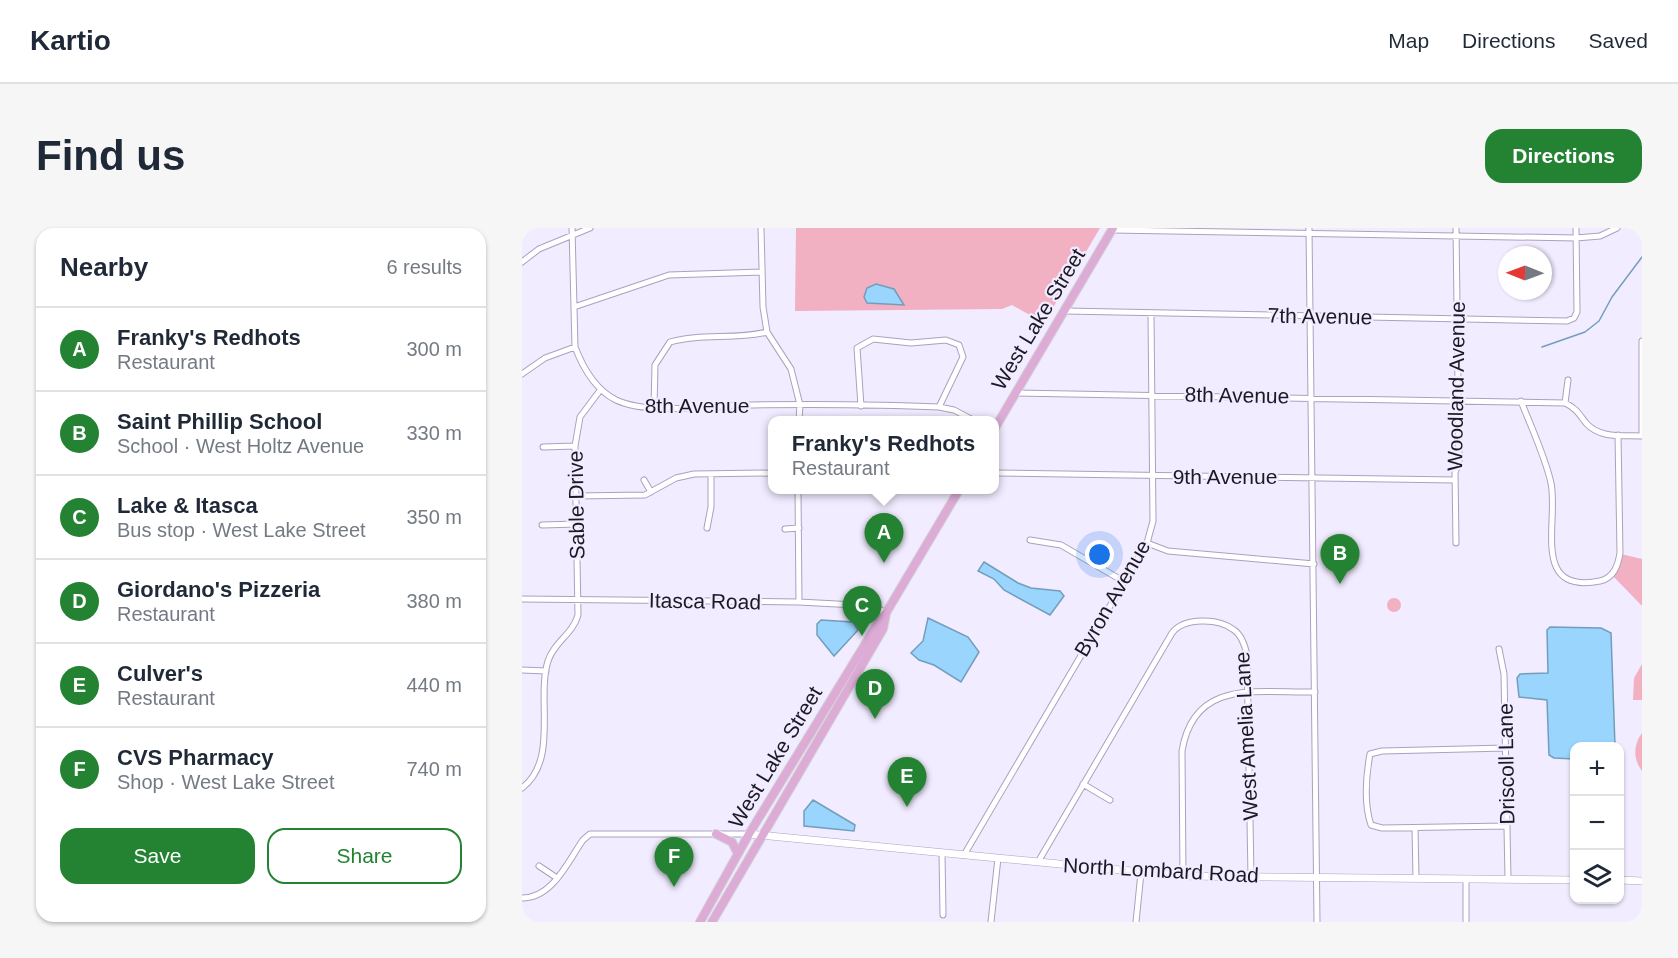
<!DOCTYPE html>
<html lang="en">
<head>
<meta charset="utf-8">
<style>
  :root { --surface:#fff; --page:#f6f6f7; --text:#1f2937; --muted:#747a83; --line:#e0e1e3; --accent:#248233 }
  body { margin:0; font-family:Helvetica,sans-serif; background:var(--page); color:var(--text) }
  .controls { position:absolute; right:18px; bottom:18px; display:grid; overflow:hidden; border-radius:12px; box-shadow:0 2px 4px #0004 }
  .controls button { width:54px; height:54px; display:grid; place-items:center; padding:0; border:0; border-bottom:2px solid var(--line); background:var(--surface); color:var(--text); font:30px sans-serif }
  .compass { position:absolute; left:976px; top:18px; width:54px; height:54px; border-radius:50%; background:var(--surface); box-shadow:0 2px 4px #0004; rotate:271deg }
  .you { position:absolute; left:578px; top:327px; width:21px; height:21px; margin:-15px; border:4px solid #fff; border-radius:50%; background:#1a73e8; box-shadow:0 0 0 9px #1a73e833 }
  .badge { display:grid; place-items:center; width:39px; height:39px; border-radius:50%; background:var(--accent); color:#fff; font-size:20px; font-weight:700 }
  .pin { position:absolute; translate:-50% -50px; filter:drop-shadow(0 2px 3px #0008) }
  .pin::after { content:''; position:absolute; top:32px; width:21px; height:18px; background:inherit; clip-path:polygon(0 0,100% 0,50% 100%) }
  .popup { position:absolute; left:246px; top:188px; width:231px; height:78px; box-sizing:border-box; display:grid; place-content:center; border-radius:12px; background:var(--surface); filter:drop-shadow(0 2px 4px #0005); font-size:20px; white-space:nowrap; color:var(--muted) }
  .popup b { font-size:22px; color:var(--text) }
  .popup::after { content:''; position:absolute; left:50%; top:100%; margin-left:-12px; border:12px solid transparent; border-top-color:var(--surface) }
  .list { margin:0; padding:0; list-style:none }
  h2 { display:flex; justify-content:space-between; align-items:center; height:78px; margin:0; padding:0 24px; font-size:26px }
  h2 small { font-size:20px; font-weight:400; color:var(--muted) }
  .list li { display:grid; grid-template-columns:39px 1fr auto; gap:18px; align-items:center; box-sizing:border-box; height:84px; padding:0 24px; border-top:2px solid var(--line) }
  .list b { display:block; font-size:22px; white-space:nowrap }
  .list p { margin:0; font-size:20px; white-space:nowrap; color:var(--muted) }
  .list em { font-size:20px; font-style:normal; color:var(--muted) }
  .actions { display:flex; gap:12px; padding:18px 24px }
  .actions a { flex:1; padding:14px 0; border:2px solid var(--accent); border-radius:18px; text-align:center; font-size:21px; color:var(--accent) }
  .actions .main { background:var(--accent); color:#fff }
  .icon { flex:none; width:33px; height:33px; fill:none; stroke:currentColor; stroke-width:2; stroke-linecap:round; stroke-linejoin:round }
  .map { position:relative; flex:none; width:1120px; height:694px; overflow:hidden; border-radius:18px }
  header { display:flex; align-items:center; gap:36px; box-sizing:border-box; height:84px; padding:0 30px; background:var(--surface); border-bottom:2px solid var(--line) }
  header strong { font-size:28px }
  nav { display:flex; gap:33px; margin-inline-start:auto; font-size:21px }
  .intro { display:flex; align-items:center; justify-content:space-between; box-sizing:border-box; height:144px; padding:0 36px }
  h1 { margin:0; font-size:42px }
  .button { padding:15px 27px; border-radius:18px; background:var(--accent); color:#fff; font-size:21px; font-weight:700 }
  main { display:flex; gap:36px; padding:0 36px }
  aside { flex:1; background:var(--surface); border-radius:18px; box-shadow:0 2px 4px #0004 }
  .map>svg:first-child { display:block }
  .green { fill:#f1b1c2 }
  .water { fill:#99d5fd; stroke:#749dbc; stroke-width:1.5 }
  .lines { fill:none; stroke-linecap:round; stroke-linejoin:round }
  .stream { stroke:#749dbc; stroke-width:1.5 }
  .minor-casing { stroke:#aba1bf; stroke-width:7 }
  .tertiary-casing { stroke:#aba1bf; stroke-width:8 }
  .primary-casing { stroke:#d6d6d8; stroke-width:10 }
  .minor { stroke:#fff; stroke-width:5 }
  .tertiary { stroke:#fff; stroke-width:7 }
  .primary { stroke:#dcacd7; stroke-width:8 }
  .labels { text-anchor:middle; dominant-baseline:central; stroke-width:4.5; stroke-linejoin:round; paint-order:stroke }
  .street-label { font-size:21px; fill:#1c1924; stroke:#f1ecff }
</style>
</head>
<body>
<header>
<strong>Kartio</strong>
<nav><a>Map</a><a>Directions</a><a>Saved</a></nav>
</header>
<div class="intro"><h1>Find us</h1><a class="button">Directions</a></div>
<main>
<aside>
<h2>Nearby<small>6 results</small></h2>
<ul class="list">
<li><span class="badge">A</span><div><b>Franky's Redhots</b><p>Restaurant</p></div><em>300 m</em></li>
<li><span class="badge">B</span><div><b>Saint Phillip School</b><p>School · West Holtz Avenue</p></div><em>330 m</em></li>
<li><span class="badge">C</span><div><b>Lake &amp; Itasca</b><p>Bus stop · West Lake Street</p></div><em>350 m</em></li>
<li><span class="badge">D</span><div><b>Giordano's Pizzeria</b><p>Restaurant</p></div><em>380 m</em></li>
<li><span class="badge">E</span><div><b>Culver's</b><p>Restaurant</p></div><em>440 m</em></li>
<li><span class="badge">F</span><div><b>CVS Pharmacy</b><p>Shop · West Lake Street</p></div><em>740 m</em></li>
</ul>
<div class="actions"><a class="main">Save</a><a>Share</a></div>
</aside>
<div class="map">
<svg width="1120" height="694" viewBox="0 0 1120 694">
  <rect width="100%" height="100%" fill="#f1ecff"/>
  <path class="green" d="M274 0H578L522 95 490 77 480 81 273 83Z
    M1099 326 1120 331V378L1090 347Z
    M865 377a7 7 0 1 1 14 0a7 7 0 1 1-14 0Z
    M1120 436V472H1111L1112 450Z
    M1120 505V543C1111 531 1111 517 1120 505Z"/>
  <path class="water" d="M354 56 372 61 382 77 345 75 342 69 345 60Z
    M462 334 496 355 509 360 538 363 542 368 528 387 482 362 472 351 456 343Z
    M406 390 446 409 457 424 439 454 412 437 397 432 389 425 401 413Z
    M299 392 331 394 336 402 312 428 295 407V396Z
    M1028 399 1079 400 1089 405 1093 518H1052V531L1032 530 1027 527 1025 472 997 469 995 450 998 446 1026 445 1025 402Z
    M291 572 333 597 332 603 282 598V583Z"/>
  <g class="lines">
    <path class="stream" d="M1020 119 1063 104 1077 93 1090 69 1120 29"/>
    <g class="minor-casing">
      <path id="minor" d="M50 0 53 119C61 140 74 162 94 172 126 187 185 178 221 177 286 176 352 176 417 179L432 182 451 192
        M239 0 241 79 245 104 269 141 278 177 277 192
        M787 0 795 694
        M934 0 937 233 933 245 934 315
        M590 2 1054 10 1078 8 1095 0
        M0 34 17 21 68 0
        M52 79 147 47 240 44
        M543 83 1045 93 1052 90 1055 84 1054 0
        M1120 113V205
        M0 146 23 130 53 119
        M493 165 1043 175C1054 180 1057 186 1064 195 1078 211 1101 207 1120 208
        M999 173C1009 199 1023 228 1029 255 1037 293 1008 367 1078 353 1092 350 1096 337 1098 325L1096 207
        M1043 175 1046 152
        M339 178 335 120 351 111 389 115 424 112 437 117 441 129 417 179
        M132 179 133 137 148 114C179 105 213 112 245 104
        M21 219 53 218
        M473 245 933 252
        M122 252 129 264
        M276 262 277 374
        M54 268 123 267 154 250 172 246 251 245
        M20 297 55 296
        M185 300 189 279V246
        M263 301 277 300
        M508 312 539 317 601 353
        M625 315 646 323 792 336
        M0 371 277 374 352 378 364 385
        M977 421 982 446 986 651
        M0 442 24 443
        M984 520 860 523 848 526C844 548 842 576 849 597L860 600 985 598
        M561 556 588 572
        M0 560C37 532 14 471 26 433 32 414 51 406 56 387L53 218 58 189 79 161
        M893 600 894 650
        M420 625 421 687
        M442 627 625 315 631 293 629 85
        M516 634 650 405C662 389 697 390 712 402 720 407 723 418 725 427L729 648
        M17 638 35 650
        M661 648 660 523C672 450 736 465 793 464
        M944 651V694
        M0 670C31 670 46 633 61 612L68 606H227
        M469 694 476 630
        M614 694 619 645"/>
    </g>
    <g class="tertiary-casing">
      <path id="tertiary" d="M227 606 661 648 1052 652
        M1098 652 1120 653"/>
    </g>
    <g class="primary-casing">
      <path id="primary" d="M473 200 591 0
        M194 606 210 614 216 626
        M178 694 227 606 356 395 364 385 437 262
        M190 694 361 401 364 386"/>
    </g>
    <use href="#minor" class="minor"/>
    <use href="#tertiary" class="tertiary"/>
    <use href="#primary" class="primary"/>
  </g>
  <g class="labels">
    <g class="street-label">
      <text transform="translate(798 88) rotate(1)">7th Avenue</text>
      <text transform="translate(516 91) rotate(-59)">West Lake Street</text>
      <text transform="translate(934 158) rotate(-89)">Woodland Avenue</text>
      <text transform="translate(715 167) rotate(1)">8th Avenue</text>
      <text x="175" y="177">8th Avenue</text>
      <text x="703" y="248">9th Avenue</text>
      <text transform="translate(54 277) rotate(-91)">Sable Drive</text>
      <text transform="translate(590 370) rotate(-60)">Byron Avenue</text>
      <text transform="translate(183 373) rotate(1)">Itasca Road</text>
      <text transform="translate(724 508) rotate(-93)">West Amelia Lane</text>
      <text transform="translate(253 529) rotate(-59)">West Lake Street</text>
      <text transform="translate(984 536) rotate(-91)">Driscoll Lane</text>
      <text transform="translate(639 642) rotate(3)">North Lombard Road</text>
    </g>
  </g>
</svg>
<div class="controls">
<button>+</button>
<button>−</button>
<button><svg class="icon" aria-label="layers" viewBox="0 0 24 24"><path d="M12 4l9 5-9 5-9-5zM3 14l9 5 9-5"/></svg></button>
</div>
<svg class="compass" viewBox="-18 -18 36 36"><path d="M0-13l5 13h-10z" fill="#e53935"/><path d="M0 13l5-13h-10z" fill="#747a83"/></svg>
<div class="you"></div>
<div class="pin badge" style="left:362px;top:335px">A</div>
<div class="popup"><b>Franky's Redhots</b>Restaurant</div>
<div class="pin badge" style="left:818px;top:356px">B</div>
<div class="pin badge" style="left:340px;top:408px">C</div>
<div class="pin badge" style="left:353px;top:491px">D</div>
<div class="pin badge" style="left:385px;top:579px">E</div>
<div class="pin badge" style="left:152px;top:659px">F</div>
</div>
</main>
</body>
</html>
